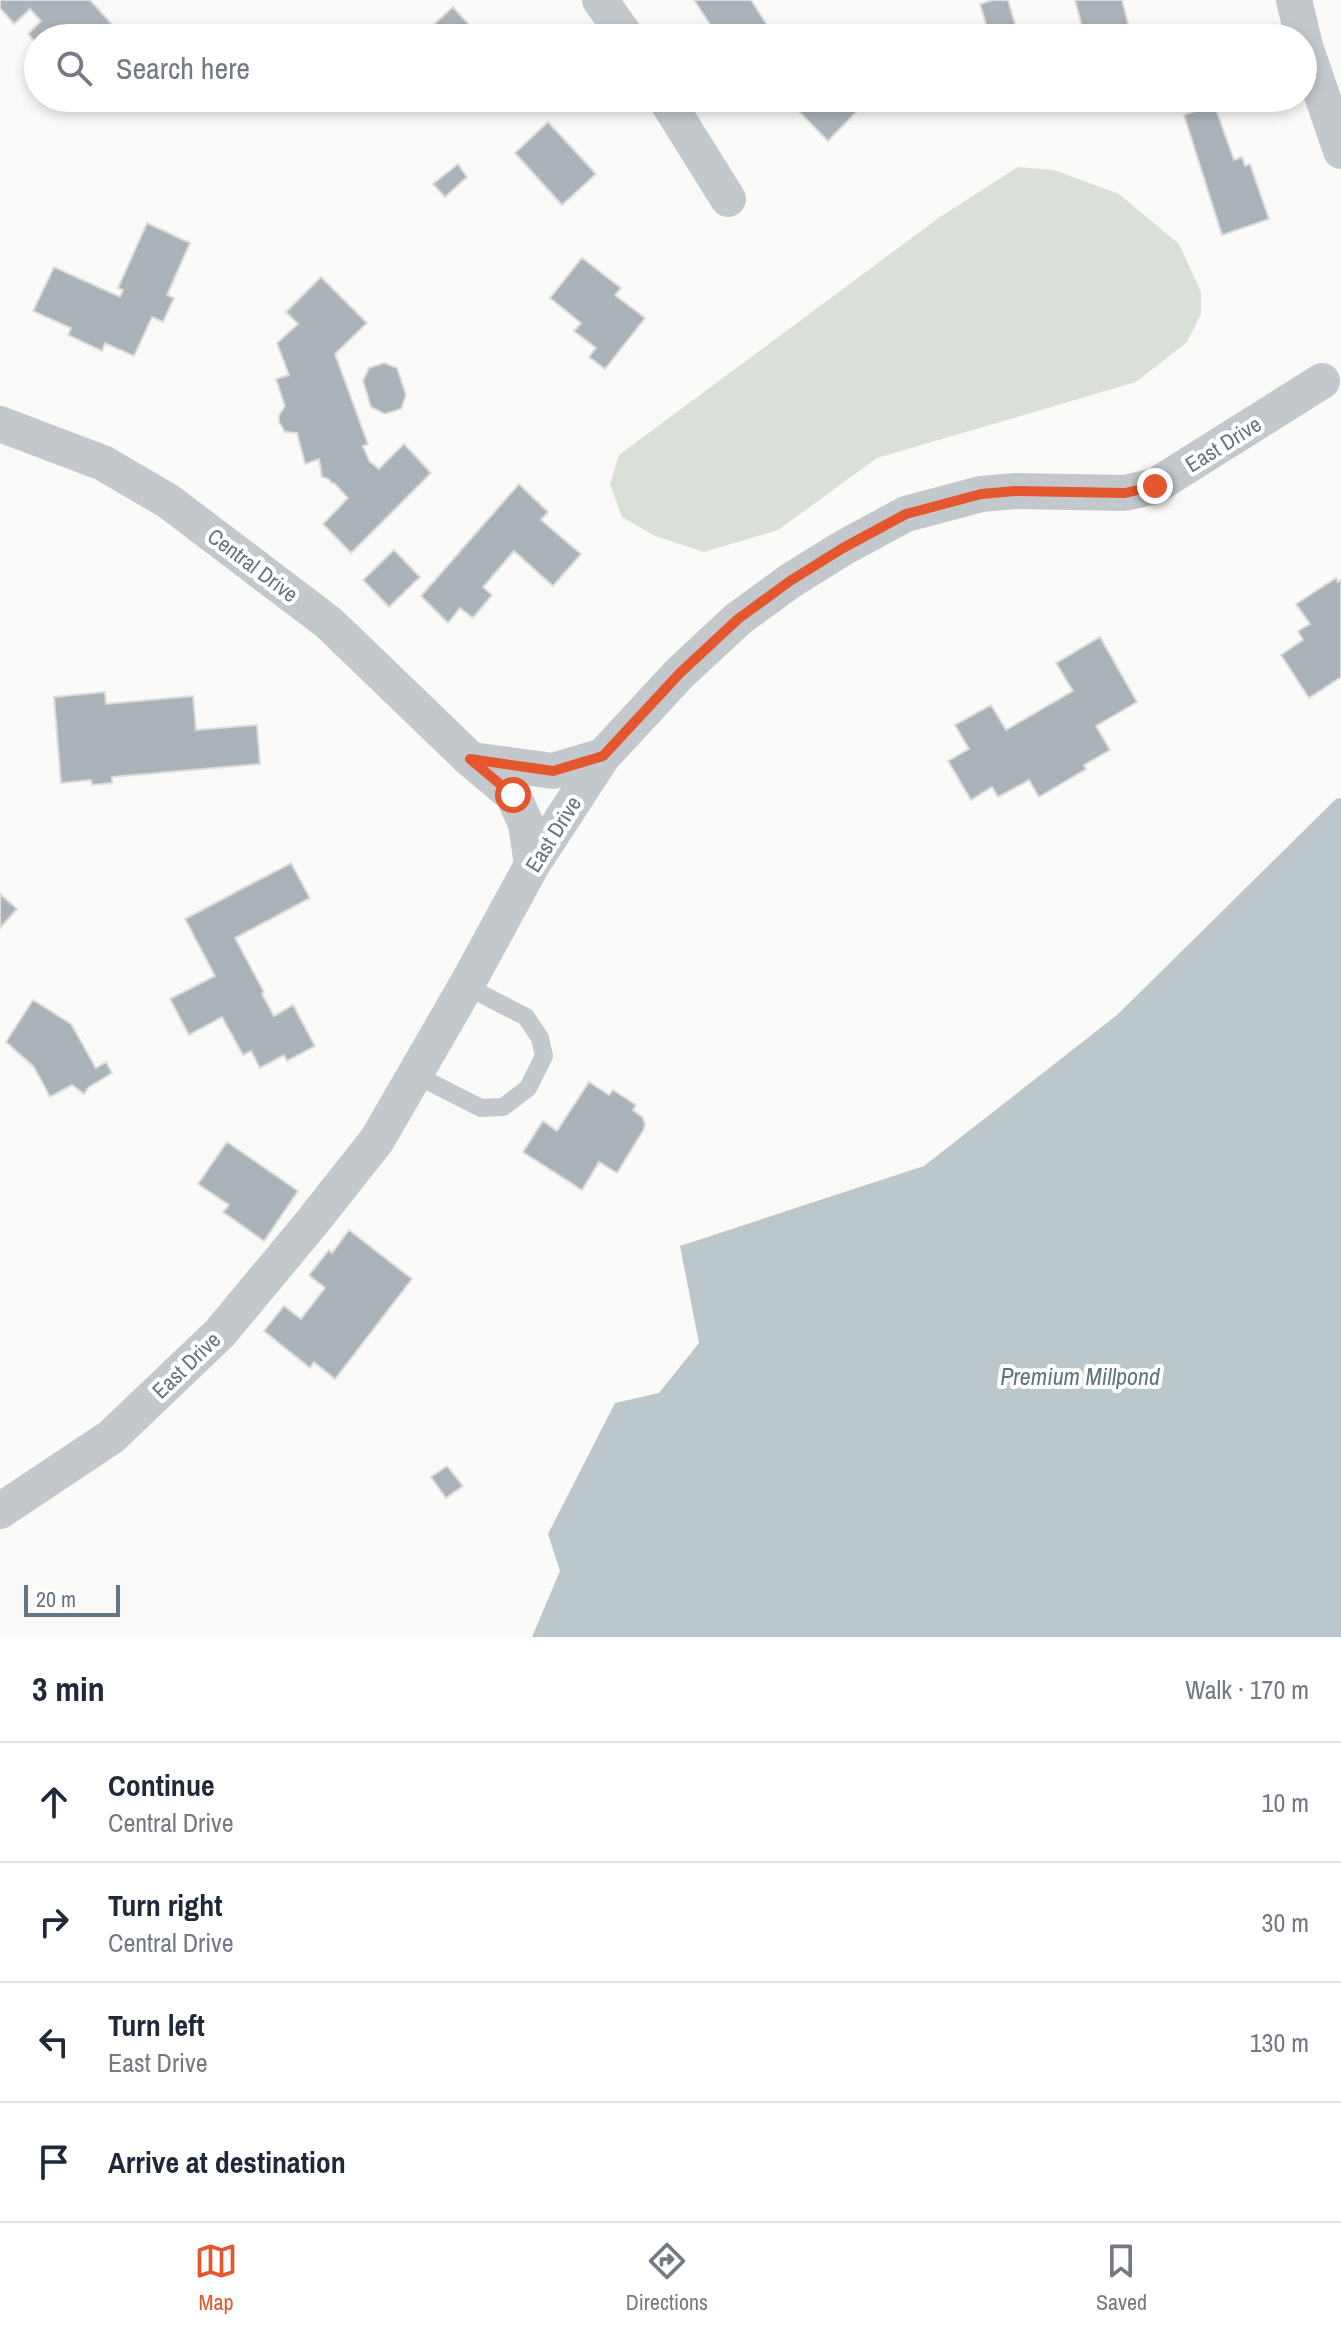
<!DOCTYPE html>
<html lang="en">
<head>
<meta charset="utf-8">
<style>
  :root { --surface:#fff; --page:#f2f2f3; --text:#1f2937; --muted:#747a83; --line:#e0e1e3; --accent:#e4572e }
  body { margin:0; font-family:"Archivo Narrow",sans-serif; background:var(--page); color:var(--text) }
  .scale { position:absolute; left:24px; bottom:20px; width:96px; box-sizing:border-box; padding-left:8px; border:4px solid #657683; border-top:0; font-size:22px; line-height:28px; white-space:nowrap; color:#657683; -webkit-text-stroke:6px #fff; paint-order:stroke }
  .stop { position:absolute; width:24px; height:24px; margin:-18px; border:6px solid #e4572e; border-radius:50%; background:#fff }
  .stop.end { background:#e4572e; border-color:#fff; box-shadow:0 2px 8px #0008 }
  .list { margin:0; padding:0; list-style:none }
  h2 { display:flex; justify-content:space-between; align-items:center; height:104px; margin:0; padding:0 32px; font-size:34px }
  h2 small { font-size:26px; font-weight:400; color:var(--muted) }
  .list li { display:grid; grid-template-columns:52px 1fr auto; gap:24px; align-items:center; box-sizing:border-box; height:120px; padding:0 32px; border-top:2px solid var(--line) }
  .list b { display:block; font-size:30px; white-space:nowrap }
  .list p { margin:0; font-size:26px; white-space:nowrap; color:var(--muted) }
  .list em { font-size:26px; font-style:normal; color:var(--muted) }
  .icon { flex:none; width:44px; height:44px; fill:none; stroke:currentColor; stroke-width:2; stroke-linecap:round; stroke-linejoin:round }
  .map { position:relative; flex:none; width:1341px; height:1637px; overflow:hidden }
  .search { position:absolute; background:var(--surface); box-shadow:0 4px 12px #0003; left:24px; right:24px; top:24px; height:88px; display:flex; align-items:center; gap:20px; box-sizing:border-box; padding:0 28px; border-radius:44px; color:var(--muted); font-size:30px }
  .sheet { height:584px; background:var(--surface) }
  nav { display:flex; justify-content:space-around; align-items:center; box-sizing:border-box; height:112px; border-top:2px solid var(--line); background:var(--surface); font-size:22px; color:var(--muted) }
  nav a { display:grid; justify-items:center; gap:4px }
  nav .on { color:var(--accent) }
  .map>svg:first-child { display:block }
  .green { fill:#dadfd7 }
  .water { fill:#bbc7cb }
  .building { fill:#aab3b9; stroke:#dcdcda; stroke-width:2 }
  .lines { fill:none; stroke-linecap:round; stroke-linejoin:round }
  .service { stroke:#c3c8cc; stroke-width:18 }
  .minor { stroke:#c3c8cc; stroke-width:36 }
  .route { stroke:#e4572e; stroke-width:10 }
  .labels { text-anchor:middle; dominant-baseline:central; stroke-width:8; stroke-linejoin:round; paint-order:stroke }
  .street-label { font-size:22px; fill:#657683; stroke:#fff }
  .water-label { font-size:24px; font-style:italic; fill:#60757c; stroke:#fff }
</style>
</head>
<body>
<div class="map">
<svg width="1341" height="1637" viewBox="0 0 1341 1637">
  <rect width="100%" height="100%" fill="#fafaf8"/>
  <path class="green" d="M1018 167 1054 170 1119 194 1179 244 1201 292V314L1187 342 1136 382 877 458 778 530 704 552 655 536 622 517 610 484 619 455 940 217Z"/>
  <path class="water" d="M1341 798V1637H532L560 1571 548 1534 615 1403 659 1393 699 1343 680 1246 924 1166 1117 1015 1336 799Z"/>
  <path class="building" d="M0 0H90L117 30 109 38H38V45L28 34 41 21 30 9 14 24 0 8Z
    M694 0H751L772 33 764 38H719Z
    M993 0H1008L1018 34 1002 38H990L980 4Z
    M1075 0H1122L1131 35 1126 38H1085Z
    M453 7 481 38H419Z
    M786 98H846L858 110 828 141Z
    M1214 104 1234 160 1242 157 1245 166 1250 164 1269 219 1222 235 1184 115Z
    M548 122 596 174 562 205 515 153Z
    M458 164 467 177 445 197 433 184Z
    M147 223 190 243 167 295 174 298 163 322 152 317 134 356 105 343 102 351 68 335 71 328 33 311 54 267 120 297 123 290 118 288Z
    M582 258 621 288 615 295 645 318 605 369 589 357 596 348 574 331 581 323 550 298Z
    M321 277 367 323 335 354 368 444 363 446 369 461 379 469 404 444 431 473 351 553 323 524 348 498 334 483H331L329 479 322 477 319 459 305 464 297 433 285 432 279 422V415L285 406 276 379 289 375 277 343 298 324 286 312Z
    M384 363 397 368 406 395 401 409 385 414 371 407 363 381 369 368Z
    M519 484 548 512 541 520 581 554 553 586 514 551 483 587 492 595 473 618 460 608 448 623 421 596Z
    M394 550 420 577 389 607 363 580Z
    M1336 578 1338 582 1341 580V677L1309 698 1281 655 1303 640 1298 631 1310 624 1296 604Z
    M1100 637 1137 702 1096 726 1110 750 1084 765 1086 769 1039 797 1029 780 998 797 992 787 971 800 948 761 969 749 955 725 991 705 1006 730 1073 691 1056 663Z
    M105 692 106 704 193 696 196 730 257 725 260 764 112 777V783L92 785 91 780 61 783 54 697Z
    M291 863 310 898 235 938 264 992 262 994 274 1016 293 1005 315 1046 287 1061 284 1055 260 1068 251 1051 243 1055 222 1017 189 1035 170 999 215 976 185 919Z
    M0 894 17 909 0 928Z
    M33 1000 71 1024 96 1068 106 1062 112 1073 89 1087 84 1094 72 1085 50 1097 34 1067 6 1042Z
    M589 1082 609 1095 613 1090 636 1105 633 1110 642 1117 645 1124 644 1129 617 1173 599 1162 582 1190 523 1152 543 1121 557 1131Z
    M227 1142 298 1191 264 1241 223 1212 229 1205 198 1184Z
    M349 1230 412 1279 335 1379 314 1362 310 1368 264 1331 284 1306 301 1319 325 1288 309 1275 329 1250 332 1253Z
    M447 1466 463 1486 446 1498 431 1477Z"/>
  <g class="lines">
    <path class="service" d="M414 1074 481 1108 503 1107 528 1088 544 1056 540 1038 526 1017 466 986"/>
    <path class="minor" d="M600 0 627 38
      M1294 0 1305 46 1341 151
      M665 98 728 199
      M0 424 103 463 168 501 329 623 470 759 513 795 526 824 532 865
      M472 760 553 771 603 756
      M0 1511 111 1437 220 1333 313 1221 377 1140 466 986 532 865 603 756 680 673 738 619 790 581 843 548 906 514 981 494 1015 491 1125 493 1155 486 1322 381"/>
  </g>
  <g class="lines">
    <path class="route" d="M513 795 470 759 553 771 603 756 680 673 738 619 790 581 843 548 906 514 981 494 1015 491 1125 493 1155 486"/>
  </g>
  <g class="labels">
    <g class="street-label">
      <text transform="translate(1223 444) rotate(-32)">East Drive</text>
      <text transform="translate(253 565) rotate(37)">Central Drive</text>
      <text transform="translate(553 834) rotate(-58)">East Drive</text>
      <text transform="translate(186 1365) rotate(-44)">East Drive</text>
    </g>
    <g class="water-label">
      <text x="1080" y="1376">Premium Millpond</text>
    </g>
  </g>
</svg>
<div class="scale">20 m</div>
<div class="stop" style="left:513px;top:795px"></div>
<div class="stop end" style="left:1155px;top:486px"></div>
<div class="search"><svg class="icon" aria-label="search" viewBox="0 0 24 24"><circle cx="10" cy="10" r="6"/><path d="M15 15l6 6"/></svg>Search here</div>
</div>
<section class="sheet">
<h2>3 min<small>Walk · 170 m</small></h2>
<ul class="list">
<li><svg class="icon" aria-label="ahead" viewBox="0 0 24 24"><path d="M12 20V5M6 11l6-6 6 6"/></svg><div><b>Continue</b><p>Central Drive</p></div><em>10 m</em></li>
<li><svg class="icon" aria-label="right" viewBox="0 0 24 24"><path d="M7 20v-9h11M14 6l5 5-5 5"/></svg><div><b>Turn right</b><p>Central Drive</p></div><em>30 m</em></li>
<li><svg class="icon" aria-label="left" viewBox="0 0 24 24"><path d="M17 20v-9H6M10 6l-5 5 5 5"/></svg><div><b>Turn left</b><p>East Drive</p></div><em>130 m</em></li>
<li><svg class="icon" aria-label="arrive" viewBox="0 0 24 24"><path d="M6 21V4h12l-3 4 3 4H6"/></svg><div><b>Arrive at destination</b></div></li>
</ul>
</section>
<nav>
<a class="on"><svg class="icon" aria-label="map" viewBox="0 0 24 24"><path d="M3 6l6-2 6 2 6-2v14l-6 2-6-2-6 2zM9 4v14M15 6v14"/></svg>Map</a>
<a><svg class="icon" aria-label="directions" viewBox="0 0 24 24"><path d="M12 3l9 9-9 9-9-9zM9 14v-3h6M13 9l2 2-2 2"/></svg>Directions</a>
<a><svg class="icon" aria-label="saved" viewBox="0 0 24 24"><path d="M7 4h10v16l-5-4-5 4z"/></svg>Saved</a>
</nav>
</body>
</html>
